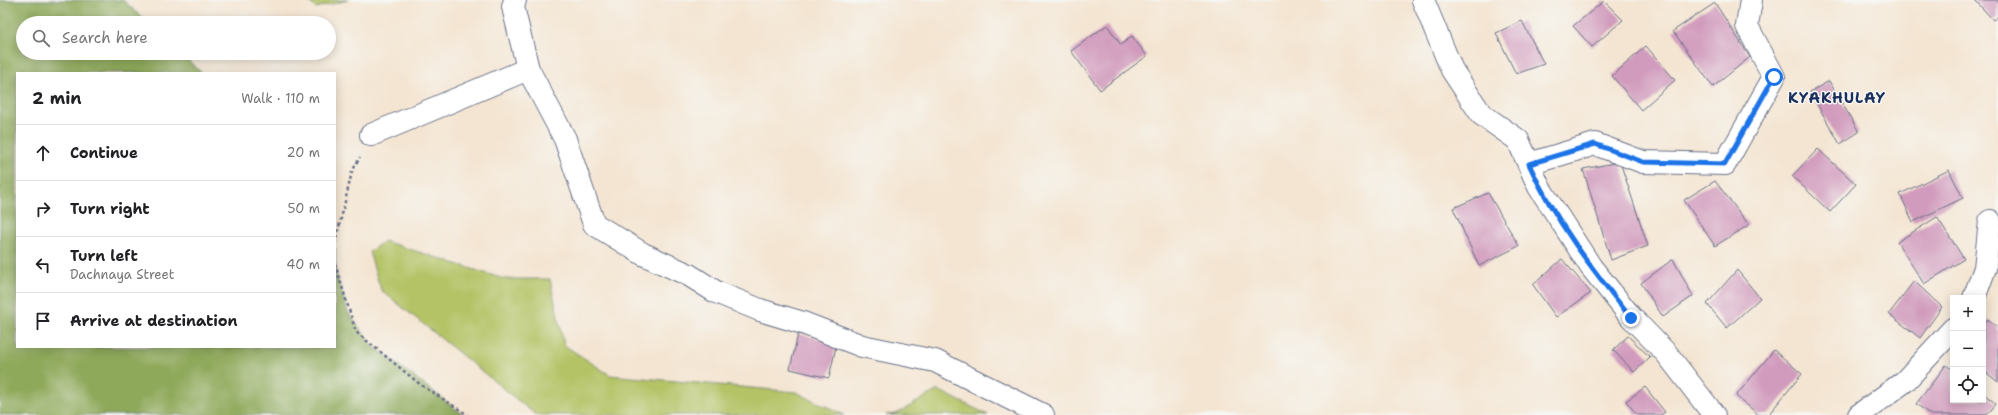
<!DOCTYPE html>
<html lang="en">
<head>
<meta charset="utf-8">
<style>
  :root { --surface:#fff; --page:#f2f2f2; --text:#202124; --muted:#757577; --line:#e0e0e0 }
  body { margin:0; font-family:"Shantell Sans",sans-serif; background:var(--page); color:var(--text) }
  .controls { position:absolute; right:12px; bottom:12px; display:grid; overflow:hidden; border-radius:0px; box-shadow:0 2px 10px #0003 }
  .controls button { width:36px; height:36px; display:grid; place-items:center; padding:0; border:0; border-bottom:1px solid var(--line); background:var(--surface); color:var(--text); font:20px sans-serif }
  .stop { position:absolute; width:12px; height:12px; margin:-9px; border:3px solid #1a73e8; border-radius:50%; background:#fff }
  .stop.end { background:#1a73e8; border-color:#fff; box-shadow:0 1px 4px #0008 }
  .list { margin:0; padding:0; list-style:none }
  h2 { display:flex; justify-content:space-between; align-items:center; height:52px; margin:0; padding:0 16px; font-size:17px }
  h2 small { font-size:13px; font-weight:400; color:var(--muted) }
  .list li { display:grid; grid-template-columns:26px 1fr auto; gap:12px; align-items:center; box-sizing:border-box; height:56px; padding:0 16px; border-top:1px solid var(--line) }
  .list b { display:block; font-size:15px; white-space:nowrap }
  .list p { margin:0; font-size:13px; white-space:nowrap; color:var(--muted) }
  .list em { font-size:13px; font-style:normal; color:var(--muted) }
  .icon { flex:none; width:22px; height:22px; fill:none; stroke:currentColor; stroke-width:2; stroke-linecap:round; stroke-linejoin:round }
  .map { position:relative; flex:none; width:1998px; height:415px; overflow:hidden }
  .search { position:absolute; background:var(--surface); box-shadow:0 2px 10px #0003; left:16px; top:16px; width:320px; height:44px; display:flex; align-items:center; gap:10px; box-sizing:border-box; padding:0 14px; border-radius:22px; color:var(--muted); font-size:15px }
  .panel { position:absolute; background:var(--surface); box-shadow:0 2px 10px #0003; left:16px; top:72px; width:320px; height:276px; border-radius:0px }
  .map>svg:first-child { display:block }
  .green { fill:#b3c365; stroke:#677962 }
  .forest { fill:#8ea95a; stroke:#546c5c }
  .building { fill:#d19bbd }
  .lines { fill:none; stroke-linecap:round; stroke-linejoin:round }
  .minor-casing { stroke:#676f87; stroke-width:24 }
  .path { stroke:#676f87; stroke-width:2.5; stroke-dasharray:3 3; stroke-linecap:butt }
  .minor { stroke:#fff; stroke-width:22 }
  .route { stroke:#1a73e8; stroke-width:5 }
  .labels { text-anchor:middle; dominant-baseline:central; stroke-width:3; stroke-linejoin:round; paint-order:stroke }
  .district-label { font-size:15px; font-weight:bold; letter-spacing:1px; fill:#1b2f5e; stroke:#f6f6f2 }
</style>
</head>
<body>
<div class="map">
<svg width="1998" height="415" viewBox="0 0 1998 415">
  <rect width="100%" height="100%" fill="#f6f6f2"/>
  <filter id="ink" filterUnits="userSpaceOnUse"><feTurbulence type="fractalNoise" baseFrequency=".025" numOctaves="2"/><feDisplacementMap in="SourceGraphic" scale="8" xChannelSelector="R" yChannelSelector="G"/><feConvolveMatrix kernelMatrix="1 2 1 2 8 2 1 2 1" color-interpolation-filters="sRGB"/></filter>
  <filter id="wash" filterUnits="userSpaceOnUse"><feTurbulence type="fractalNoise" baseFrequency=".012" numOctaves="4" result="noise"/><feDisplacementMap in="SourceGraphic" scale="16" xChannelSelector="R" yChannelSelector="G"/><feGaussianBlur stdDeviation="0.9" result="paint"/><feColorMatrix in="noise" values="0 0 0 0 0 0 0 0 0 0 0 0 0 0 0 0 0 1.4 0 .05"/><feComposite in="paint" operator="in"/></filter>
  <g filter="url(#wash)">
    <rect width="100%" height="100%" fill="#f4e5d2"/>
    <path class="green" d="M307 0H348L316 8Z
      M384 241 504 279H550L564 345 610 375 796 392 844 415H536L381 290 369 252Z
      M938 390 988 415H886L896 414Z"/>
    <path class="forest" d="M0 0H123L148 23H23V53H180L202 73H17V347H335V248L336 274 348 312 372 345 464 415H0Z"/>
    <g id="blocks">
      <path class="building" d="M1975 0H1998V17L1993 20Z
        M1604 1 1623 20 1592 47 1573 26Z
        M1715 3 1750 57 1713 87 1673 31Z
        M1522 21 1544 64 1516 74 1496 33Z
        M1107 25 1121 45 1132 36 1147 56 1100 90 1071 51Z
        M1646 46 1675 80 1641 110 1612 76Z
        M1829 81 1859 132 1840 144 1810 92Z
        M1818 149 1856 184 1830 212 1792 176Z
        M1620 162 1648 246 1611 260 1583 169Z
        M1949 170 1963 198 1913 222 1900 194Z
        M1715 181 1749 225 1715 246 1684 200Z
        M1488 193 1519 246 1479 266 1453 208Z
        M1937 217 1964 259 1924 284 1897 242Z
        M1562 259 1591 293 1556 317 1533 285Z
        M1673 259 1693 296 1663 317 1641 283Z
        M1737 270 1760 298 1727 328 1707 304Z
        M1914 281 1942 307 1920 338 1889 314Z
        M1988 319 1998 328V382L1983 370V325Z
        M798 334 837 342 829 378 790 369Z
        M1628 336 1650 357 1634 372 1613 350Z
        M1774 350 1802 374 1768 415H1759L1736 396Z
        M1946 365 1953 370V400H1983V393L1996 404 1987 415H1931L1916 404Z
        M1645 387 1665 412 1661 415H1637L1626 401Z"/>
    </g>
  </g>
  <g filter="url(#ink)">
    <use href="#blocks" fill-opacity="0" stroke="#676f87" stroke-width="1"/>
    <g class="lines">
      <g class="minor-casing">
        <path id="minor" d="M515 0 513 7 528 69 565 139 594 224 643 254 689 275 716 292 760 310 803 323 862 346 935 361 1043 415
          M1423 0 1452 70 1481 114 1518 140 1539 187 1591 267 1631 317 1667 354 1714 415
          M371 135 528 69
          M1529 164 1595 144 1643 162 1725 164 1774 77 1747 26 1751 0
          M1974 298 1985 268 1990 221
          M1859 415 1905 381 1953 329"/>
      </g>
      <path class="path" d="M335 244 352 172 360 157
        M335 264 356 332 421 385 468 415"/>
      <use href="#minor" class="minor"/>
    </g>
  </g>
  <g class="lines" filter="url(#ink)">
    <path class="route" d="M1631 318C1593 270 1554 220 1529 164L1595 144 1643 162 1725 164 1774 77"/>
  </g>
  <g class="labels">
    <g class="district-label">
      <text x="1837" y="98">KYAKHULAY</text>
    </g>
  </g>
</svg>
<div class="controls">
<button>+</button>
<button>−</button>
<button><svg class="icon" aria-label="locate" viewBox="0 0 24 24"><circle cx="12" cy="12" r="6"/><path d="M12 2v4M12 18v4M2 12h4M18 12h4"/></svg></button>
</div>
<div class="stop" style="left:1774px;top:77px"></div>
<div class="stop end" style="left:1631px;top:318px"></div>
<div class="search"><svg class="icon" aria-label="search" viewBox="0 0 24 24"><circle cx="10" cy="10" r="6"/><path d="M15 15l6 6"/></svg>Search here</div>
<section class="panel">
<h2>2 min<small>Walk · 110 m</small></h2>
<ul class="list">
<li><svg class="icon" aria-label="ahead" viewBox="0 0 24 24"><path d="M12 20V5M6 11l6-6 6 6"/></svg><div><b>Continue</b></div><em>20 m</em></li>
<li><svg class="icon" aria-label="right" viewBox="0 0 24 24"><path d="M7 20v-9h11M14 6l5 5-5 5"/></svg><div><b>Turn right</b></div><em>50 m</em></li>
<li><svg class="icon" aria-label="left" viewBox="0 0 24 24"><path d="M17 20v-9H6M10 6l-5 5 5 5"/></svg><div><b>Turn left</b><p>Dachnaya Street</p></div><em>40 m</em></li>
<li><svg class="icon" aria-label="arrive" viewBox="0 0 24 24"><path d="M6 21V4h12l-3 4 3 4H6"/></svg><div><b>Arrive at destination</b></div></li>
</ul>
</section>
</div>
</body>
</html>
